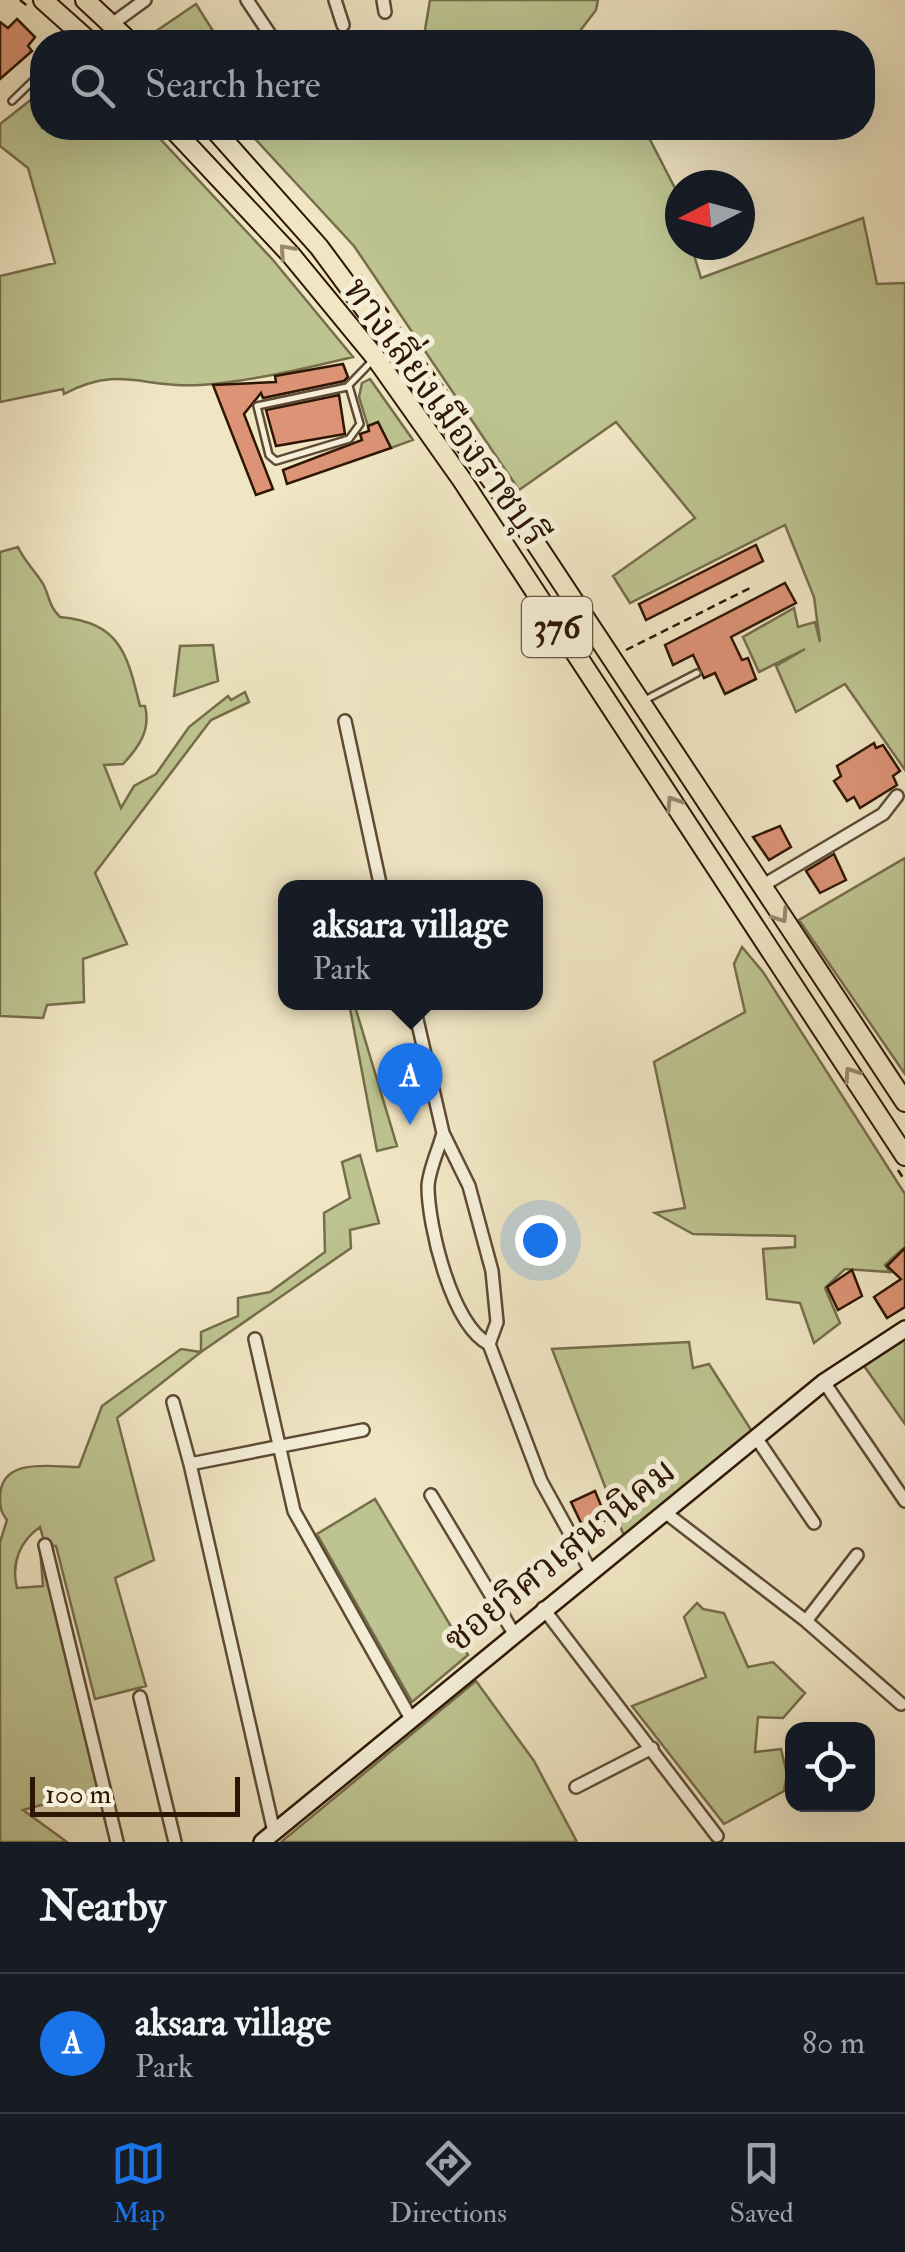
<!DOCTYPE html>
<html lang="en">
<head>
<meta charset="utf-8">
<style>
  :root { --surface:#171b24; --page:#20242c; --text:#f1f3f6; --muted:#9ea1a6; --line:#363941; --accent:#1a73e8 }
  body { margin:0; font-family:"IM FELL Double Pica","Noto Serif Thai",serif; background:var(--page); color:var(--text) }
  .controls { position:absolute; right:30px; bottom:30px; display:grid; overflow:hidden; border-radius:20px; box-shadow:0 10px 40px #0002 }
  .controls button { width:90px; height:90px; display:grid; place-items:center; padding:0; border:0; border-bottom:2px solid var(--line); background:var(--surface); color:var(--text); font:50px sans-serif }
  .compass { position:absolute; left:665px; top:170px; width:90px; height:90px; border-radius:50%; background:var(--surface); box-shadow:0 10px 40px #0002; rotate:264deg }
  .scale { position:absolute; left:30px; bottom:25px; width:210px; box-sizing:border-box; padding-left:10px; border:5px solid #2e1604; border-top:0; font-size:28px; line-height:35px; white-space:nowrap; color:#2e1604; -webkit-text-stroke:8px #f5efd9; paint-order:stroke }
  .you { position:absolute; left:540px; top:1240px; width:35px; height:35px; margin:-25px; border:8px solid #fff; border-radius:50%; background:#1a73e8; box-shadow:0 0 0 15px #1a73e833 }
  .badge { display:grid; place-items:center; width:65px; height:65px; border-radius:50%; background:var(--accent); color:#fff; font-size:32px; font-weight:700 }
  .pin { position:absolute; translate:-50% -82px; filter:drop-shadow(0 2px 5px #0008) }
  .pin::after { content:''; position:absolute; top:52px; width:35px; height:30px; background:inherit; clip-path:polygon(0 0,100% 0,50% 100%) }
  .popup { position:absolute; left:278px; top:880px; width:265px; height:130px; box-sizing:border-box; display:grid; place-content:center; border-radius:20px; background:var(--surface); filter:drop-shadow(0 2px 8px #0005); font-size:32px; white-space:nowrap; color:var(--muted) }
  .popup b { font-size:38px; color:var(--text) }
  .popup::after { content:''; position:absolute; left:50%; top:100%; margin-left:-20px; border:20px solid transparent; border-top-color:var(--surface) }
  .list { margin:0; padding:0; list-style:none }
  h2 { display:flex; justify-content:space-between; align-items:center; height:130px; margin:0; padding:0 40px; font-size:42px }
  h2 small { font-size:32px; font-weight:400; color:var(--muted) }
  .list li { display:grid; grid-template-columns:65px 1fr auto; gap:30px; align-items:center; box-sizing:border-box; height:140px; padding:0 40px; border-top:2px solid var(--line) }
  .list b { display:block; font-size:38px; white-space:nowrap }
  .list p { margin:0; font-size:32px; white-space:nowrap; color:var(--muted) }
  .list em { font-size:32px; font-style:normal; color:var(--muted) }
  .icon { flex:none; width:55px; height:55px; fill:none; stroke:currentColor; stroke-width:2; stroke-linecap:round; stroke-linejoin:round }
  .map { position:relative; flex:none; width:905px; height:1842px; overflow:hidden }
  .search { position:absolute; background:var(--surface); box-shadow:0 10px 40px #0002; left:30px; right:30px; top:30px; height:110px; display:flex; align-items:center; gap:25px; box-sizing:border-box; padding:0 35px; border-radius:40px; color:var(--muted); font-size:38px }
  .sheet { height:270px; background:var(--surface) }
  nav { display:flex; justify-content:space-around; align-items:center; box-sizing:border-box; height:140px; border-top:2px solid var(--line); background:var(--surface); font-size:28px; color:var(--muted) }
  nav a { display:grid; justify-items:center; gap:5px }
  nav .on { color:var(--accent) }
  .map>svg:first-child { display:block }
  .green { fill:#bdc491; stroke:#766d4a; stroke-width:2.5; fill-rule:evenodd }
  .building { fill:#dc9376; stroke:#2e1604; stroke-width:2.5 }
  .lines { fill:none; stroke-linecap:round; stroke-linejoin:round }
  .lane-casing { stroke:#5e4a34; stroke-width:10 }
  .street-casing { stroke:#5e4a34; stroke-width:16 }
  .secondary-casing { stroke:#2e1604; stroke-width:20 }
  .primary-casing { stroke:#2e1604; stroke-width:22 }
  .path { stroke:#2e1604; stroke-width:2.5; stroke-dasharray:8 5; stroke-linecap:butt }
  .lane { stroke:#f5efd9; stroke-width:5 }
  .street { stroke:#f5efd9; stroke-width:11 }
  .secondary { stroke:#f5efd9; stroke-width:15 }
  .primary { stroke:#f0e6c4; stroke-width:18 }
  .oneway { stroke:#99886e }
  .labels { text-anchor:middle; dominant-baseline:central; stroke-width:10; stroke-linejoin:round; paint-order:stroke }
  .shield { fill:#f5efd9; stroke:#6a5744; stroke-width:2.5 }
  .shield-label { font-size:35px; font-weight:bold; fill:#2e1604 }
  .street-label { font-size:38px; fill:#2e1604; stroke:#f5efd9 }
</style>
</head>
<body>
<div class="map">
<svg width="905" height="1842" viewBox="0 0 905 1842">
  <rect width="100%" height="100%" fill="#f0e6c4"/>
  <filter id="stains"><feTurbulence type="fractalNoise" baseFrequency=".002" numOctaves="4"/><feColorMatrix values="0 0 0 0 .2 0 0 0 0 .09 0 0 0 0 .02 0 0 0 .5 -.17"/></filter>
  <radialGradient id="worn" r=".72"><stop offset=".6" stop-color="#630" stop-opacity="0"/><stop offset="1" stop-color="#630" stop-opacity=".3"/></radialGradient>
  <path class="green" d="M430 0H598L596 10 580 31 588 42H423Z
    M196 4 220 42H152L146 38Z
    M42 91V128H150L273 260 353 357C303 369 252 381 200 385 143 389 121 364 64 394L63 389 0 402V276L55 263 28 168 0 146V124Z
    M245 128H644L678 194 680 245H691L701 278 863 218 877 284 905 283V770L845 684 796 712 776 666 805 649 759 672 743 637 794 608 798 627 815 622 820 642 814 597 785 525 630 603 613 576 695 518 616 422 519 490 354 246Z
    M370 379 413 440 391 448 378 422 368 426 359 397 362 383Z
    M18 547C25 563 41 577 45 588 50 600 50 607 60 617 121 623 127 654 140 706H145C151 730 139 747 123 764L104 765 121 808 134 786 156 774 189 727 228 696 231 700 245 692 249 702 211 720 95 873 127 944 83 959 84 1002 47 1005 43 1018 0 1016V552Z
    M213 645 218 681 174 696 180 646Z
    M905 858V1074L799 920Z
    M742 947 763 972 905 1194V1247L885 1265 890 1272 845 1269 825 1288 840 1323 814 1343 800 1303 767 1299 763 1249 795 1247V1236L693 1234 655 1213 685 1208 654 1062 745 1012 734 964Z
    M349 1003H354L397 1146 377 1151Z
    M360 1155 379 1223 350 1230 351 1248 201 1352 117 1418 154 1560 115 1578 146 1686 95 1699 56 1546H45L103 1788 23 1810 67 1842H0V1542L7 1520C1 1512 0 1508 0 1498 0 1456 51 1467 79 1467L102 1406 181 1349 201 1352V1332L238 1316V1298L270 1292 325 1252 324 1213 350 1198 342 1162ZM40 1527 45 1545 40 1548 43 1586 17 1588C11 1564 19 1542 40 1527Z
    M905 1335V1424L862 1363Z
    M689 1342 693 1368 709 1364 753 1433 624 1536 552 1349Z
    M375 1499 468 1655 412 1702 317 1534Z
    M697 1603 703 1609 724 1613 748 1667 773 1662 805 1693 783 1718 758 1717 755 1752 781 1749 787 1774 784 1791 724 1824 632 1706 706 1677 684 1617Z
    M476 1681 534 1761 577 1842H281Z"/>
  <path class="building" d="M17 19 35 37 28 46 32 51 0 79V22L8 28Z
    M343 364 348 377 344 381 263 398 261 393 244 414 273 489 256 495 213 385 276 382 275 376Z
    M339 395 345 434 276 446 266 410Z
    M378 422 391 448 287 484 283 470 362 440 360 434 369 431 368 426Z
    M756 545 763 561 646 620 639 604Z
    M785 583 796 603 731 637 742 660 748 658 756 679 725 694 715 673 704 678 693 655 673 665 665 645Z
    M874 743 876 748 883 745 900 771 893 776 897 785 860 808 854 797 847 801 834 781 841 776 837 766Z
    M780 826 791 847 769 860 753 837Z
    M834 854 846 880 820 893 806 871Z
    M905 1248V1307L887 1318 874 1297 901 1279 887 1266Z
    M852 1270 862 1296 838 1310 827 1287Z
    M595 1491 607 1520 582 1525 571 1502Z"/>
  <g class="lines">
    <g class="lane-casing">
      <path id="lane" d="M12 101 42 72
        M349 386 360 424 349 439 276 461 269 455 257 406 347 387 374 359
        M643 701 697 673"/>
    </g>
    <g class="street-casing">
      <path id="street" d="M247 0 275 42
        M335 0 343 25
        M383 0 385 12
        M112 24 145 0
        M345 721 381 888
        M762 886 883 814 897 796
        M413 1002 443 1133 469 1186 492 1271 497 1322 489 1344 541 1481 590 1570
        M443 1133C439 1149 429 1169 428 1186 428 1226 452 1326 489 1344
        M255 1339 294 1511 410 1717
        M824 1382 905 1501
        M173 1402 190 1464
        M757 1439 814 1523
        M431 1495 513 1632
        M666 1513 806 1621 901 1704
        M45 1545 117 1842
        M543 1608 717 1836
        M806 1621 857 1555
        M140 1697 175 1842
        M576 1787 652 1748
        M274 1832 190 1464 363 1430"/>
    </g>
    <g class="secondary-casing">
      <path id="secondary" d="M262 1842 824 1382 905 1329"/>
    </g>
    <g class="primary-casing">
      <path id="primary" d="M43 0 90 42
        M85 0 130 42
        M172 128 291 255 375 357 462 480 905 1156
        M213 128 319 247 515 512 905 1102"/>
    </g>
    <path class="path" d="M20 0 30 8
      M150 128 158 136
      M361 275 448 393
      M626 650 750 588
      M898 1170 905 1181"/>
    <use href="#lane" class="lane"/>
    <use href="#street" class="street"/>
    <use href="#secondary" class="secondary"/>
    <use href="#primary" class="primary"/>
  </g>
  <defs><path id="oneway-chevron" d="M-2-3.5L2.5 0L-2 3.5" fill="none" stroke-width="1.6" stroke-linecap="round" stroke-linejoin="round" transform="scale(2.5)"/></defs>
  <g class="oneway">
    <use href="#oneway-chevron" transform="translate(286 251) rotate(-132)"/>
    <use href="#oneway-chevron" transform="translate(673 803) rotate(-123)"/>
    <use href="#oneway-chevron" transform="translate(781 916) rotate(56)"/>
    <use href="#oneway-chevron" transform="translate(851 1074) rotate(-124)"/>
  </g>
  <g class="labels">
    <rect class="shield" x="522" y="597" width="70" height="60" rx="8"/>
    <g class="shield-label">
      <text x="557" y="627">376</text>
    </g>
    <g class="street-label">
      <text transform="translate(446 412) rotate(54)">ทางเลี่ยงเมืองราชบุรี</text>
      <text transform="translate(560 1555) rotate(-39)">ซอยวิศวเสนานิคม</text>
    </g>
  </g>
  <rect width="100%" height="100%" filter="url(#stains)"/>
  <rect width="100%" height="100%" fill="url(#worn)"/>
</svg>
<div class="controls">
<button><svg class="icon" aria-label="locate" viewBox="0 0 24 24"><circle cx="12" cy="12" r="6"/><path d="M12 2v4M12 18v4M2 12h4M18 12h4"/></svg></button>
</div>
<svg class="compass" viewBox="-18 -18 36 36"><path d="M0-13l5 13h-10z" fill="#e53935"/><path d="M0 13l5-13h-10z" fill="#9ea1a6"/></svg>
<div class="scale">100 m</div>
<div class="you"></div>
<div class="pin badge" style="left:410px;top:1125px">A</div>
<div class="popup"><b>aksara village</b>Park</div>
<div class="search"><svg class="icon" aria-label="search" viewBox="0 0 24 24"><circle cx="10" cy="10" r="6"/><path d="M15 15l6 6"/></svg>Search here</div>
</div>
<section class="sheet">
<h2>Nearby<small></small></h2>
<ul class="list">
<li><span class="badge">A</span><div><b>aksara village</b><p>Park</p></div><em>80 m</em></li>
</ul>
</section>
<nav>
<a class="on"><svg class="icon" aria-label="map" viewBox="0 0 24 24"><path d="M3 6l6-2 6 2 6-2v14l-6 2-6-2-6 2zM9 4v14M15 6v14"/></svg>Map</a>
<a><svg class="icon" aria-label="directions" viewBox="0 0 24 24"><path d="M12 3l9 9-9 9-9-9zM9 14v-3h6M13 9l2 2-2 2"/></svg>Directions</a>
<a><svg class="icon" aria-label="saved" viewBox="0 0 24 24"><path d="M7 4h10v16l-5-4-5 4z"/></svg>Saved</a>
</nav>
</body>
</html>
